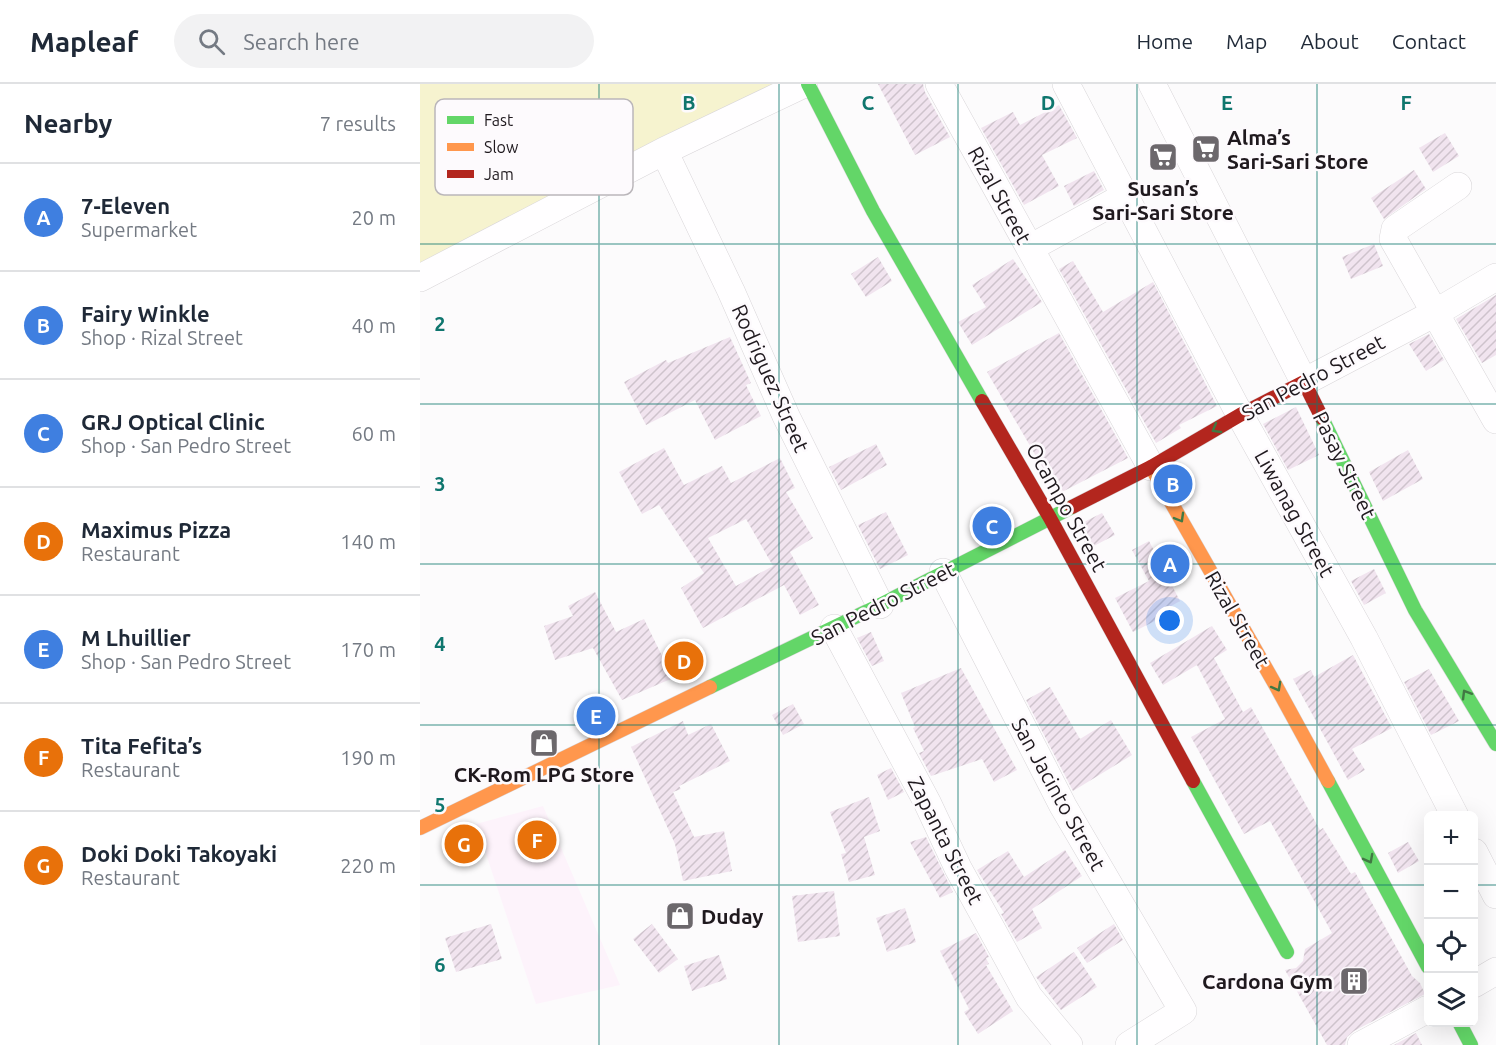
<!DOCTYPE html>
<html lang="en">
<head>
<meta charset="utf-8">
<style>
  :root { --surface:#fff; --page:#f2f2f3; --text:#1f2937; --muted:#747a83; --line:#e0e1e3; --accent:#6c686c }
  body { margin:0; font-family:Ubuntu,sans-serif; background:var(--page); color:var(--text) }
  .controls { position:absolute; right:18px; bottom:18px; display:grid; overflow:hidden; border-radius:9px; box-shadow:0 6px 24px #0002 }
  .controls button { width:54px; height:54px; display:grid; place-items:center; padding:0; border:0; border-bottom:2px solid var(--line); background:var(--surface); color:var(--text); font:30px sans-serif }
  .you { position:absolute; left:750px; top:537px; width:21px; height:21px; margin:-15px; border:4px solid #fff; border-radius:50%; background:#1a73e8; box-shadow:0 0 0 9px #1a73e833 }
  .badge { display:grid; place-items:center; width:39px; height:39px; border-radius:50%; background:var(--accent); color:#fff; font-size:20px; font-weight:700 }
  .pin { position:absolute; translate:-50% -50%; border:3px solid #fff; box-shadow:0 2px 6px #0006 }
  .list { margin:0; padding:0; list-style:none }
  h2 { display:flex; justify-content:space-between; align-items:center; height:78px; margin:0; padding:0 24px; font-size:26px }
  h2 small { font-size:20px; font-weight:400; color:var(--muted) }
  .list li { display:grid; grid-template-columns:39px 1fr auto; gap:18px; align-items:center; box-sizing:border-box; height:108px; padding:0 24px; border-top:2px solid var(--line) }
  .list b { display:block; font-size:22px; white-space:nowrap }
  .list p { margin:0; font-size:20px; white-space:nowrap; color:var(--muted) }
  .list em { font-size:20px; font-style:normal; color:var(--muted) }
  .icon { flex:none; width:33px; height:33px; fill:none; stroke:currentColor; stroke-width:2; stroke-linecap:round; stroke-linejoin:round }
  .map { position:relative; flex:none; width:1076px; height:961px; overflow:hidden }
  header { display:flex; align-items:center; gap:36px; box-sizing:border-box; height:84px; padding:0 30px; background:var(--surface); border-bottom:2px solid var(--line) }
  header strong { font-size:28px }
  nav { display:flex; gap:33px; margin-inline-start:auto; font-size:21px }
  .search { width:420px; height:54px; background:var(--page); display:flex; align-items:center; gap:15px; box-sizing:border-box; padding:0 21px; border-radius:33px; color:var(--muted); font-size:22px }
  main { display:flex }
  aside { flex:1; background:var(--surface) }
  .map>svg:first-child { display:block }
  .built { fill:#fdf3fb }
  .pitch { fill:#f6f3cf }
  .building { fill:url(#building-hatch); fill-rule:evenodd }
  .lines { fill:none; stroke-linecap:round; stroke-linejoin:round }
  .street-casing { stroke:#d9d6d9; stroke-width:28 }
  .fast-casing { stroke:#d9d6d9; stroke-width:15 }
  .slow-casing { stroke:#d9d6d9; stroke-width:15 }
  .jam-casing { stroke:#d9d6d9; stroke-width:15 }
  .street { stroke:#fffeff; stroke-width:27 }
  .fast { stroke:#63d668; stroke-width:14 }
  .slow { stroke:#ff974d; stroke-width:14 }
  .jam { stroke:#b3261e; stroke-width:14 }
  .oneway { stroke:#417843 }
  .grid { fill:none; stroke:#0f766e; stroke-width:1.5; stroke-opacity:0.55 }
  .labels { text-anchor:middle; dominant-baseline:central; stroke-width:5; stroke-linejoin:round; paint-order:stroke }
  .poi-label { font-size:21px; font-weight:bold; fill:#1f191e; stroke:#fdfafd; text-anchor:start }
  .street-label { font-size:21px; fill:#1f191e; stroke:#fdfafd }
  .key { fill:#fdfafd; stroke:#bab6ba; stroke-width:1.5 }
  .key-label { font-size:16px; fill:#1f191e }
  .grid-label { font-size:20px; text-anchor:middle; font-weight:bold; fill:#0f766e; stroke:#fdfafd; stroke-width:5; stroke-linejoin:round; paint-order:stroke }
</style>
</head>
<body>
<header>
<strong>Mapleaf</strong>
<div class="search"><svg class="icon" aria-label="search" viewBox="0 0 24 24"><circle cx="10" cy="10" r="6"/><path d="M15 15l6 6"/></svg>Search here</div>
<nav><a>Home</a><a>Map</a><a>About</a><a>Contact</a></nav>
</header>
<main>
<aside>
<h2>Nearby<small>7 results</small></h2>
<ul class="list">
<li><span class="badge" style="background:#3f7fe0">A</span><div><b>7-Eleven</b><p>Supermarket</p></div><em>20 m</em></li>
<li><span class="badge" style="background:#3f7fe0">B</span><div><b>Fairy Winkle</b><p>Shop · Rizal Street</p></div><em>40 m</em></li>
<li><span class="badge" style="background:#3f7fe0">C</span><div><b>GRJ Optical Clinic</b><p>Shop · San Pedro Street</p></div><em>60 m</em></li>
<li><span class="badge" style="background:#e8710a">D</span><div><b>Maximus Pizza</b><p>Restaurant</p></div><em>140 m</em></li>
<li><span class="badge" style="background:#3f7fe0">E</span><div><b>M Lhuillier</b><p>Shop · San Pedro Street</p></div><em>170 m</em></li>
<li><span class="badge" style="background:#e8710a">F</span><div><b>Tita Fefita’s</b><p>Restaurant</p></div><em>190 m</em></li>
<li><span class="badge" style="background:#e8710a">G</span><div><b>Doki Doki Takoyaki</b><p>Restaurant</p></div><em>220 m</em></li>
</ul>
</aside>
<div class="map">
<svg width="1076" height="961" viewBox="0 0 1076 961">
  <defs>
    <pattern id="building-hatch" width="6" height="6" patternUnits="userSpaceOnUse" patternTransform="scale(1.5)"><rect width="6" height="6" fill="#f1e4ef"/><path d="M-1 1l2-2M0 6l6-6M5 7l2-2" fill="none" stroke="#cec3cc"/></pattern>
  </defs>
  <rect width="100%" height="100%" fill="#fcfbfc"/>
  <path class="built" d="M123 722 200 901 116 920 56 740Z"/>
  <path class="pitch" d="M0 0H371L0 185Z"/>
  <path class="building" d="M458 0H503L505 8 530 53 495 71Z
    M639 21 657 54 622 71 639 102 604 121 561 44 593 28 600 41Z
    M1025 49 1039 72 1013 88 999 64Z
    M994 86 1006 105 964 135 951 114Z
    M674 87 684 106 654 122 644 102Z
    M954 160 963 182 931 195 922 173Z
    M458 173 472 197 446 213 431 190Z
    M593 175 622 218 552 261 538 238 566 223 552 201Z
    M653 177 683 228 733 198 797 322 759 341 761 344 736 359 639 185Z
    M1076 211V271L1062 279 1036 235Z
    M639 249 708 374 638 410 567 288Z
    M1009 250 1024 276 1006 287 989 260Z
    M310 253 331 299 326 301 341 332 295 356 275 316 226 341 204 298 246 276 248 279Z
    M876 323 899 371 868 386 843 340Z
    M456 360 467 381 421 406 409 383Z
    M244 364 264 401 302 382 311 399 360 374 375 404 366 408 393 454 370 468 399 521 380 531 364 501 283 544 261 504 284 489 239 421 222 430 199 388ZM326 435 353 482 316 502 288 454Z
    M988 366 1003 395 963 417 949 388Z
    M466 428 488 471 460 485 438 441Z
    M682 429 695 451 668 465 656 442Z
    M729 457 760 517 739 529 741 534 713 548 695 514 729 497 712 466Z
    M954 485 966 509 944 521 931 497Z
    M175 508 196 548 224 535 243 574 265 562 277 585 254 597 253 594 202 616 173 564 135 576 124 542 153 532 148 522Z
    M792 542 807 566 794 574 823 628 831 623 900 746 903 744 931 790 935 788 992 892 1000 899 1005 910 934 947 927 953 925 961H907L865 886 876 884 883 877 885 865 912 849 850 737 824 750 771 653 805 635 777 581 743 601 730 579Z
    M451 548 464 577 452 582 437 554Z
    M933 571 972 644 932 665 945 686 928 696 873 595 891 586 894 593Z
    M541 584 597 686 574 698 562 675 511 692 499 669 504 667 493 644 495 643 481 609Z
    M1009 585 1039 637 1011 651 984 598Z
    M630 603 660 655 691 636 712 671 653 707 606 616Z
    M373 620 384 640 363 651 352 631Z
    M263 637 268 651 291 640 310 677 259 702 261 705 253 708 274 753 304 747 312 787 263 797 255 760 211 663Z
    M471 684 484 708 468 716 457 691Z
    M449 713 460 747 444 753 455 791 429 798 421 770 426 769 410 728Z
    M506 753 533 808 520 814 490 758Z
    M988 758 999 777 978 789 968 769Z
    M645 766 662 792 612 825 622 844 597 858 581 830 584 829 557 786 588 767 604 793Z
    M414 807 420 852 378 858 372 812Z
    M485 824 496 858 467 868 456 834Z
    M71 840 82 875 36 888 25 854Z
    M232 840 258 875 239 889 213 855Z
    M694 840 703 856 667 879 657 864Z
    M556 849 569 873 566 874 569 880 566 881 593 927 558 950 544 928 549 925 520 867Z
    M654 868 677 903 641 926 616 893Z
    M299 871 307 895 272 907 264 882Z
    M996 949 1002 961H974Z"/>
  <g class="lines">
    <g class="street-casing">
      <path id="street" d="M519 0 731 383
        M646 0 820 331 944 554 1035 732
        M732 0 884 298 1015 229 1076 193
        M244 67 311 207 366 332 460 521
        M1038 102 975 145 973 155 1076 336
        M610 164 705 112
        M0 194 244 67 384 0
        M523 488 643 722 763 927 709 961
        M414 544 507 718 538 784 609 913 649 961
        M1054 768 1076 811
        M1054 900 1076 887
        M941 961 1008 925"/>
    </g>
    <g class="fast-casing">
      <path id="fast" d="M388 0 453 127 562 317
        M902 334 995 526 1076 660
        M290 603 460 521 652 423
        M773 697 867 868
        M908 697 1008 883
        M1039 938 1051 961"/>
    </g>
    <g class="slow-casing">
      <path id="slow" d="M731 383 856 602 908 697
        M0 744 290 603"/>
    </g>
    <g class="jam-casing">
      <path id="jam" d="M562 317 630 434 773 697
        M652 423 731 383 820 331 884 298 902 334"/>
    </g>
    <use href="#street" class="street"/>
    <use href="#fast" class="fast"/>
    <use href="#slow" class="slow"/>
    <use href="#jam" class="jam"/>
  </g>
  <defs><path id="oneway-chevron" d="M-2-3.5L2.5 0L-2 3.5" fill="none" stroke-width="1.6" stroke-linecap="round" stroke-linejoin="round" transform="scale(1.5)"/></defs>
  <g class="oneway">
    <use href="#oneway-chevron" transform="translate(796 345) rotate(150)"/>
    <use href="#oneway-chevron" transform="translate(760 434) rotate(60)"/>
    <use href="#oneway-chevron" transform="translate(857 603) rotate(61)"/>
    <use href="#oneway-chevron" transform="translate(1046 610) rotate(-121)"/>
    <use href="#oneway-chevron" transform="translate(949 775) rotate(62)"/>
  </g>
  <path class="grid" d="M179 0V961M359 0V961M538 0V961M717 0V961M897 0V961M0 160H1076M0 320H1076M0 480H1076M0 641H1076M0 801H1008M1054 801H1076"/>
  <defs>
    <g id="supermarket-square" transform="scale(1.5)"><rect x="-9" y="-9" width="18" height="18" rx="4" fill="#6c686c" stroke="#fdfafd"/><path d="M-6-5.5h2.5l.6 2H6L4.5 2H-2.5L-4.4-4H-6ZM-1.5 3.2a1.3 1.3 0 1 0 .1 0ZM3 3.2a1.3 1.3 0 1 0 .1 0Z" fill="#fff"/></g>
    <g id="shop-square" transform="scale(1.5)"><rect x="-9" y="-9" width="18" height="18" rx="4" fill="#6c686c" stroke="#fdfafd"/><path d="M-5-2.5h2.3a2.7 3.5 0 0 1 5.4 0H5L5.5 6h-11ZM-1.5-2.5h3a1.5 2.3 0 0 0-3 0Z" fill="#fff"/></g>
    <g id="building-square" transform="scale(1.5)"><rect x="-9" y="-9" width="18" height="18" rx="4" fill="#6c686c" stroke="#fdfafd"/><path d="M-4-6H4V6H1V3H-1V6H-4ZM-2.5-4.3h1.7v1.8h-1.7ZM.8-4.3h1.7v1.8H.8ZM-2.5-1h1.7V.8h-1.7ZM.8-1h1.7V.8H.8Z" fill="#fff"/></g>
  </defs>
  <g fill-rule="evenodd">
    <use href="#supermarket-square" x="786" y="65"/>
    <use href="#supermarket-square" x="743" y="73"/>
    <use href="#shop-square" x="124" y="659"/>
    <use href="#shop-square" x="260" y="832"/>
    <use href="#building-square" x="934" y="897"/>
  </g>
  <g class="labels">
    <g class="poi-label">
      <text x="807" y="53">Alma’s<tspan x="807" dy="24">Sari-Sari Store</tspan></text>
      <text x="743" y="104" text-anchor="middle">Susan’s<tspan x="743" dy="24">Sari-Sari Store</tspan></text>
      <text x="124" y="690" text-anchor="middle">CK-Rom LPG Store</text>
      <text x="281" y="832">Duday</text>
      <text x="913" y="897" text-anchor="end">Cardona Gym</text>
    </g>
    <g class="street-label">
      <text transform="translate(580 111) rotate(61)">Rizal Street</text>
      <text transform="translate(893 293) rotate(-28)">San Pedro Street</text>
      <text transform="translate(351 294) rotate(66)">Rodriguez Street</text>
      <text transform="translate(925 381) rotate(64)">Pasay Street</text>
      <text transform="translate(647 423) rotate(61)">Ocampo Street</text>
      <text transform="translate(875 429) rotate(61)">Liwanag Street</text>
      <text transform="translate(463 519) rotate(-27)">San Pedro Street</text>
      <text transform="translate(818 535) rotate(60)">Rizal Street</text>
      <text transform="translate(639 710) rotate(61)">San Jacinto Street</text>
      <text transform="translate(526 756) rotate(63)">Zapanta Street</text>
    </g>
  </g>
  <rect x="15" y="15" width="198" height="96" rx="9" class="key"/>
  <rect x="27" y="32" width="27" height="8" fill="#63d668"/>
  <rect x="27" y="59" width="27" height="8" fill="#ff974d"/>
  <rect x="27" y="86" width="27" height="8" fill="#b3261e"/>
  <g class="key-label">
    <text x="64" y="42">Fast</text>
    <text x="64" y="69">Slow</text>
    <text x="64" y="96">Jam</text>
  </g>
  <g class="grid-label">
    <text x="269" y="26">B</text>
    <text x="448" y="26">C</text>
    <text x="628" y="26">D</text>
    <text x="807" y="26">E</text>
    <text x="986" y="26">F</text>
    <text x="20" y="247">2</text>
    <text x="20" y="407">3</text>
    <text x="20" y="567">4</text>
    <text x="20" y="728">5</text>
    <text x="20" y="888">6</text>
  </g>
</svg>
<div class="controls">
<button>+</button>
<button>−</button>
<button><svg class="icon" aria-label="locate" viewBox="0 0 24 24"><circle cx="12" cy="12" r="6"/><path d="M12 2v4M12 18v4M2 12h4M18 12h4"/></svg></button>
<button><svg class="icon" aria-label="layers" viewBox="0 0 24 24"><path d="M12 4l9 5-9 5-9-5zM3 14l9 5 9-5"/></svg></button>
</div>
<div class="you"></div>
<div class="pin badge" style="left:750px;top:480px;background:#3f7fe0">A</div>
<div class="pin badge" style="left:753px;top:400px;background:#3f7fe0">B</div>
<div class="pin badge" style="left:572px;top:442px;background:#3f7fe0">C</div>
<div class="pin badge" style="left:264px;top:577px;background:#e8710a">D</div>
<div class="pin badge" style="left:176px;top:632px;background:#3f7fe0">E</div>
<div class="pin badge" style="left:117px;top:756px;background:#e8710a">F</div>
<div class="pin badge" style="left:44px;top:760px;background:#e8710a">G</div>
</div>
</main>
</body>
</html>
